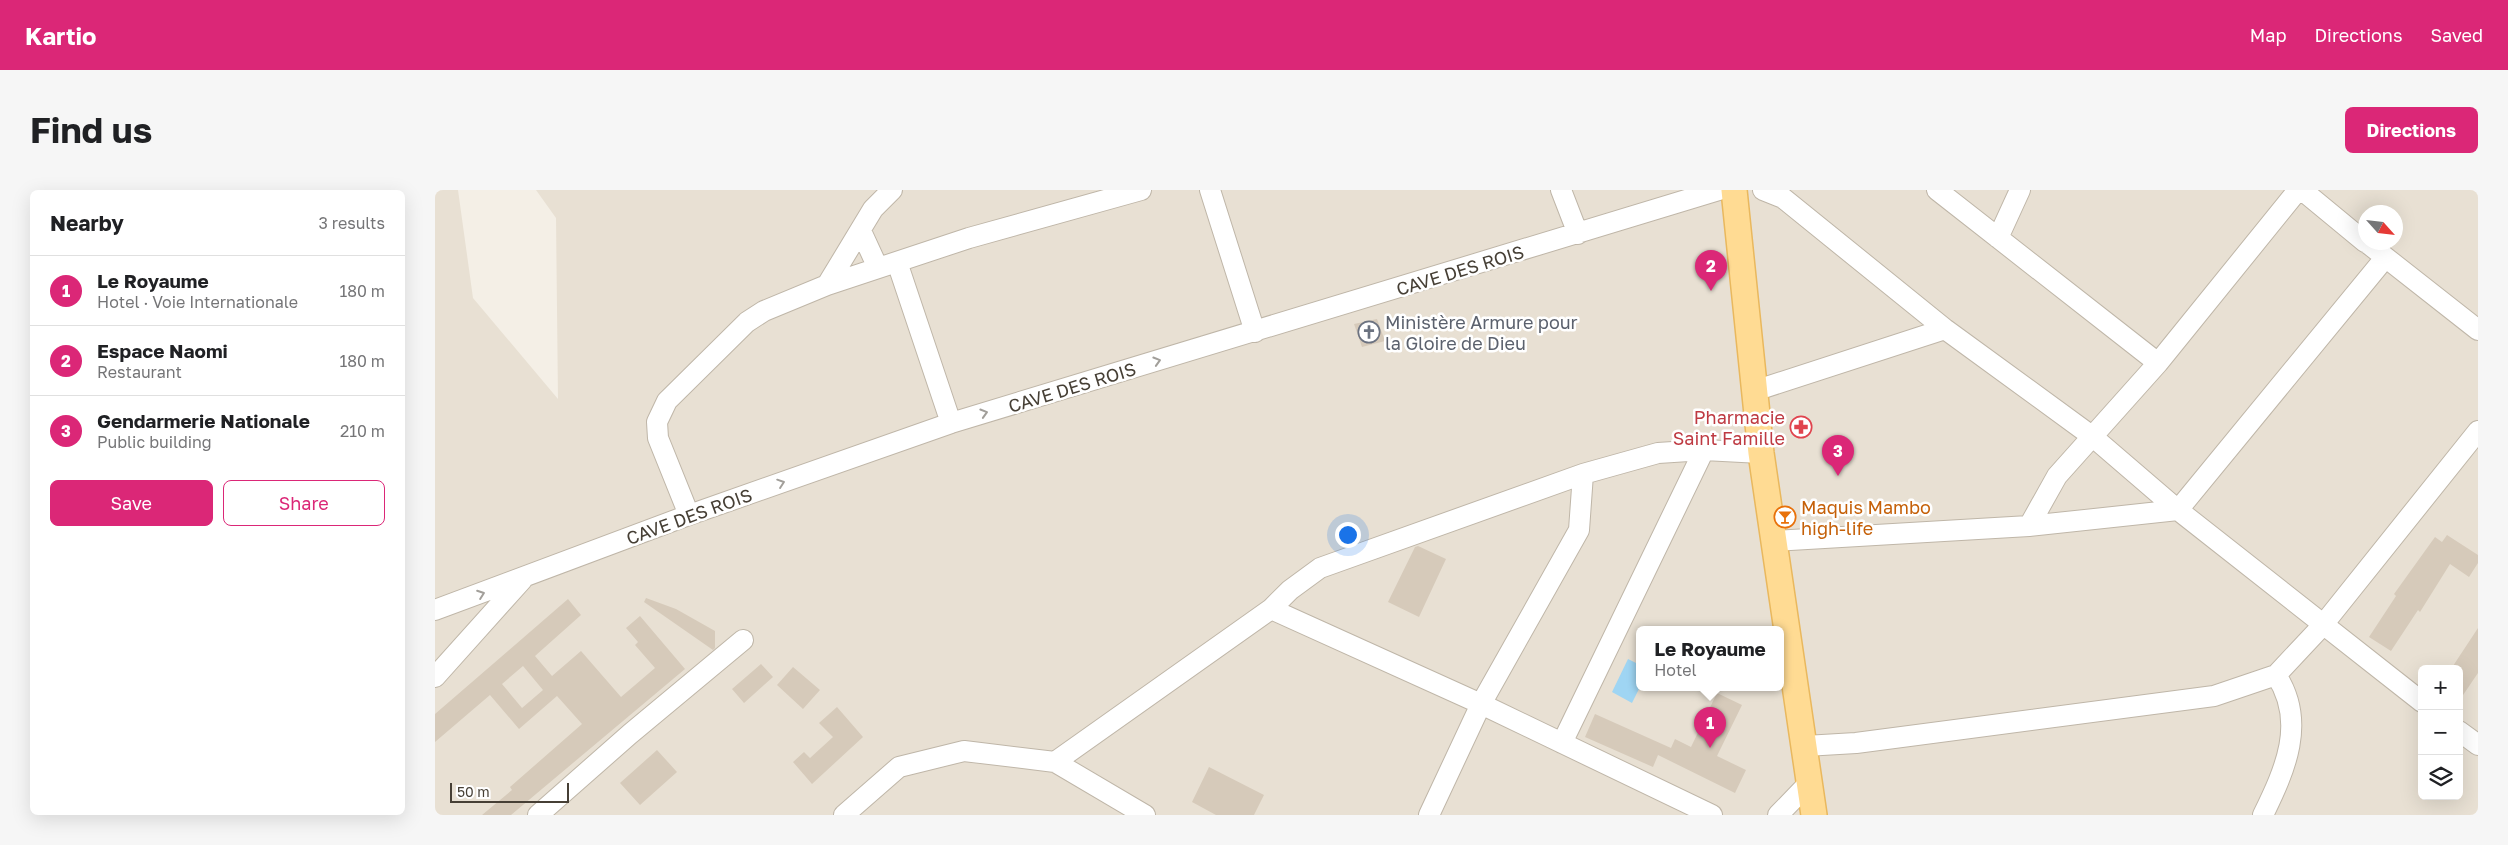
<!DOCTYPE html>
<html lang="en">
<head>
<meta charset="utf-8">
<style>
  :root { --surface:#fff; --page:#f6f6f6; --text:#202124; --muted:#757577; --line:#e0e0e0; --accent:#db2777 }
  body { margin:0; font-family:"Golos Text",sans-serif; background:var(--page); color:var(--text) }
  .controls { position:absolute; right:15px; bottom:15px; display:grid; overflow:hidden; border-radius:8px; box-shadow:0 5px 20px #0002 }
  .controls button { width:45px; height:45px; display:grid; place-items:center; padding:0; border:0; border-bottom:1px solid var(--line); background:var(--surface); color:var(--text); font:25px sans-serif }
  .compass { position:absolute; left:1923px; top:15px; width:45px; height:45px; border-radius:50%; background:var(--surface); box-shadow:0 5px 20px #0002; rotate:117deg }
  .scale { position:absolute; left:15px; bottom:12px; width:119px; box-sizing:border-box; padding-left:5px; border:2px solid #463f35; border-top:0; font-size:14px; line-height:18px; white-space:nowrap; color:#463f35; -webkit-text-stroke:4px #fff; paint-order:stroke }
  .you { position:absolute; left:912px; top:344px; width:18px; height:18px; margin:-12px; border:4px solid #fff; border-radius:50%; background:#1a73e8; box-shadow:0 0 0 8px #1a73e833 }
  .badge { display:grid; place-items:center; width:32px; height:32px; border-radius:50%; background:var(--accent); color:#fff; font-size:16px; font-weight:700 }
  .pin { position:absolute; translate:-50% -41px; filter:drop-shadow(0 1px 2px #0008) }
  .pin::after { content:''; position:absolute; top:26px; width:18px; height:15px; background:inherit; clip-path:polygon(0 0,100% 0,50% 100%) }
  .popup { position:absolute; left:1201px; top:436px; width:148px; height:65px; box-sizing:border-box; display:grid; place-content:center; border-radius:8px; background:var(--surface); filter:drop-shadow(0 1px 4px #0005); font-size:16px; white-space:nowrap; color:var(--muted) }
  .popup b { font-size:19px; color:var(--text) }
  .popup::after { content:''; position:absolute; left:50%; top:100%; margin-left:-10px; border:10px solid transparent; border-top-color:var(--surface) }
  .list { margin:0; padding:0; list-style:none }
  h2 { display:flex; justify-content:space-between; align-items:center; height:65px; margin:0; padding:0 20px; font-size:21px }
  h2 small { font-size:16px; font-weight:400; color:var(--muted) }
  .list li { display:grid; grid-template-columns:32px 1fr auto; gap:15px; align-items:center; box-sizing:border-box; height:70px; padding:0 20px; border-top:1px solid var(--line) }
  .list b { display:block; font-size:19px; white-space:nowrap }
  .list p { margin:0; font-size:16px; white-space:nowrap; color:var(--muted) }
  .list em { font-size:16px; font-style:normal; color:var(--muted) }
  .actions { display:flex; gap:10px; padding:15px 20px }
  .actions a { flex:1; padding:11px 0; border:1px solid var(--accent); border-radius:8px; text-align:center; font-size:18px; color:var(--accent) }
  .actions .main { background:var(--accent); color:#fff }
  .icon { flex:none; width:28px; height:28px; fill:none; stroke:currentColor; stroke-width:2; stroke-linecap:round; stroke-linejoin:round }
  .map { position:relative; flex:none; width:2043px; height:625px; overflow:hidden; border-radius:8px }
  header { display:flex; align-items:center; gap:30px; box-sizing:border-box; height:70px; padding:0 25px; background:var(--accent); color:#fff }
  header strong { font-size:24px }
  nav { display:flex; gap:28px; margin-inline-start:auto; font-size:18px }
  .intro { display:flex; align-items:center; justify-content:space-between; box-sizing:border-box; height:120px; padding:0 30px }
  h1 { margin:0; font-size:35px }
  .button { padding:12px 22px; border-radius:8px; background:var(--accent); color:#fff; font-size:18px; font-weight:700 }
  main { display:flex; gap:30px; padding:0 30px }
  aside { flex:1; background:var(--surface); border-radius:8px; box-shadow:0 5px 20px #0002 }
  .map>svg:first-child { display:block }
  .residential { fill:#e8e0d3; fill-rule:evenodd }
  .water { fill:#9fd5f3 }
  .building { fill:#d6caba; fill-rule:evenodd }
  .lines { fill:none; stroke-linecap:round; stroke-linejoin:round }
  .minor-casing { stroke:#bfb6a8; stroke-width:22 }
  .major-casing { stroke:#e9b85e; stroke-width:28 }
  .minor { stroke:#fff; stroke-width:20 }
  .major { stroke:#ffdb93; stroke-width:25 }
  .oneway { stroke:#a29f9a }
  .labels { text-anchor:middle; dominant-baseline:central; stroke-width:5; stroke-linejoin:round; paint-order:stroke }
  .street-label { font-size:18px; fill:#463f35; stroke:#fff }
  .worship-label { font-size:18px; fill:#5b616d; stroke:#fff; text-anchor:start }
  .health-label { font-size:18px; fill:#be3a42; stroke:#fff; text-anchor:end }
  .food-label { font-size:18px; fill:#c56008; stroke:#fff; text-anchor:start }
</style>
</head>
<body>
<header>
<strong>Kartio</strong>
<nav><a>Map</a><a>Directions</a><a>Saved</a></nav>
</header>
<div class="intro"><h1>Find us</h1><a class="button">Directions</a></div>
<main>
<aside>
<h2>Nearby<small>3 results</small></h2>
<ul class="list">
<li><span class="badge">1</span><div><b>Le Royaume</b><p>Hotel · Voie Internationale</p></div><em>180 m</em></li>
<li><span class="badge">2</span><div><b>Espace Naomi</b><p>Restaurant</p></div><em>180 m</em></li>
<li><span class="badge">3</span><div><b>Gendarmerie Nationale</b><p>Public building</p></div><em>210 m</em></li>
</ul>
<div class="actions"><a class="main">Save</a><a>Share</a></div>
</aside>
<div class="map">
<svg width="2043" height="625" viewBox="0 0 2043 625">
  <rect width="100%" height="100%" fill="#f4efe6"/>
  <path class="residential" d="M0 0H23L38 108 123 209 121 28 101 0H2043V625H0ZM1930 22H1960V52H1930ZM1205 439H1345V497H1205ZM1987 479H2024V606H1987Z"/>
  <path class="water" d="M1193 469 1205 475V497L1197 513 1177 502Z"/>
  <path class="building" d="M942 129 950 151 927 157 919 134Z
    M2012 345 2043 365V373L2034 387 2015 374 1985 422 1983 420 1956 461 1934 447 1961 406 1959 404 2000 347 2007 352Z
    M983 356 1011 369 984 427 953 412 980 357Z
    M211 408 241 419 280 441V458L278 460 209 412Z
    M133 409 146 425 100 466 117 486 146 461 186 507 220 478 200 455 203 452 191 438 205 426 250 479 76 625H47L77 600 75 597 147 534 122 506 84 539 55 505 0 552V524ZM88 476 108 500 87 518 67 494Z
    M2043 438V483L2024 511V479H2016Z
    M326 474 338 487 309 513 297 499Z
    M358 477 385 500 368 519 342 495Z
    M1282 503 1307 515 1282 566 1311 580 1300 603 1223 565 1218 577 1150 547 1160 524 1236 558 1240 549 1256 557Z
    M402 517 428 547 377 594 358 572 369 562 375 568 398 547 384 533Z
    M222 560 242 582 205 615 185 593Z
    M774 577 829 605 819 625H781L757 612Z"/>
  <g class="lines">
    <g class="minor-casing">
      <path id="minor" d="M775 0 820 142
        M1126 0 1143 44
        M1328 0 1348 8 1510 139 1658 247 1743 320 1987 512
        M1502 0 1723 173
        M1867 0 1930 52
        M426 41 443 78
        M1563 48 1585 0
        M1931 52 2043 140
        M462 72 516 233
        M392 95 438 19 457 0
        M1319 201 1510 139
        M254 325 223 248 222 232 232 211 312 132 329 121 392 95 534 48 706 0
        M1594 336 1622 286 1723 173 1863 0
        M1339 351 1594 336 1743 320 1950 68
        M836 419 1046 514 1277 625
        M0 420 254 325 516 233 1284 0
        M0 487 87 390
        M2024 541 2043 555
        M1127 553 1269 260
        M1370 556 1421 553 1779 506 1841 485 1887 436 2043 241
        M620 572 710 625
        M103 625 195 544 308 450
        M409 625 464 577 529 561 620 572 836 419 855 400 885 378 1148 284 1223 263 1269 260 1326 263
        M994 625 1046 514 1144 340 1148 284
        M1343 625 1374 593
        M1828 625C1850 580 1872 532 1841 485"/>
    </g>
    <g class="major-casing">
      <path id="major" d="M1299 0 1326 263 1379 625"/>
    </g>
    <use href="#minor" class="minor"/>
    <use href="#major" class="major"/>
  </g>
  <defs><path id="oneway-chevron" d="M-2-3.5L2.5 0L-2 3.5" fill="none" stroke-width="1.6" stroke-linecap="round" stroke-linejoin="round" transform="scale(1.25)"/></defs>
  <g class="oneway">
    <use href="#oneway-chevron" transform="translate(722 171) rotate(-17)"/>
    <use href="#oneway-chevron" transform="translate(549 223) rotate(-17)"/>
    <use href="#oneway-chevron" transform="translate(346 293) rotate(-19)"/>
    <use href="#oneway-chevron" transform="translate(46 404) rotate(-20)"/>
  </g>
  <defs>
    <g id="church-ring" transform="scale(1.125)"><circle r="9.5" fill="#fff" stroke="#6b7280" stroke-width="1.5"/><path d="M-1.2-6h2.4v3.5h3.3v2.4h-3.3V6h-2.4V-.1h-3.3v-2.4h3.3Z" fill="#6b7280"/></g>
    <g id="pharmacy-ring" transform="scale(1.125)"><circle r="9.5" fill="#fff" stroke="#e0444e" stroke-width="1.5"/><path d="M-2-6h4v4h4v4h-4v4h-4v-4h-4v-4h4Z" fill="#e0444e"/></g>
    <g id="bar-ring" transform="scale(1.125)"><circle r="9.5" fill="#fff" stroke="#e8710a" stroke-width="1.5"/><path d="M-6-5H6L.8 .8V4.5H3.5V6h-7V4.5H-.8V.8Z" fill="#e8710a"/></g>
  </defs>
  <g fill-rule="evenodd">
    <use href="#church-ring" x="934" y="142"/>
    <use href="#pharmacy-ring" x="1366" y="237"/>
    <use href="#bar-ring" x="1350" y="327"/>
  </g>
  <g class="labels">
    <g class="street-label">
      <text transform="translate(1025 80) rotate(-17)">CAVE DES ROIS</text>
      <text transform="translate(637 197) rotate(-17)">CAVE DES ROIS</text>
      <text transform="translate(254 326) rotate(-20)">CAVE DES ROIS</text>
    </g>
    <g class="worship-label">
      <text x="950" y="132">Ministère Armure pour<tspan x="950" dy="21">la Gloire de Dieu</tspan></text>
    </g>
    <g class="health-label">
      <text x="1350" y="227">Pharmacie<tspan x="1350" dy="21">Saint Famille</tspan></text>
    </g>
    <g class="food-label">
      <text x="1366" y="317">Maquis Mambo<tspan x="1366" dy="21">high-life</tspan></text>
    </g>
  </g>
</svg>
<div class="controls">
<button>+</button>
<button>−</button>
<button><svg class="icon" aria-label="layers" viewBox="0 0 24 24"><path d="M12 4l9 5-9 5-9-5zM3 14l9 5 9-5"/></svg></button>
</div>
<svg class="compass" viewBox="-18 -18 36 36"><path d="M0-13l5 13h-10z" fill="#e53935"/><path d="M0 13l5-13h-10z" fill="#757577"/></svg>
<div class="scale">50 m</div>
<div class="you"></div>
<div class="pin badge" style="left:1275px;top:558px">1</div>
<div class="popup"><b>Le Royaume</b>Hotel</div>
<div class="pin badge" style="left:1276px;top:101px">2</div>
<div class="pin badge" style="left:1403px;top:286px">3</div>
</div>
</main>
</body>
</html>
